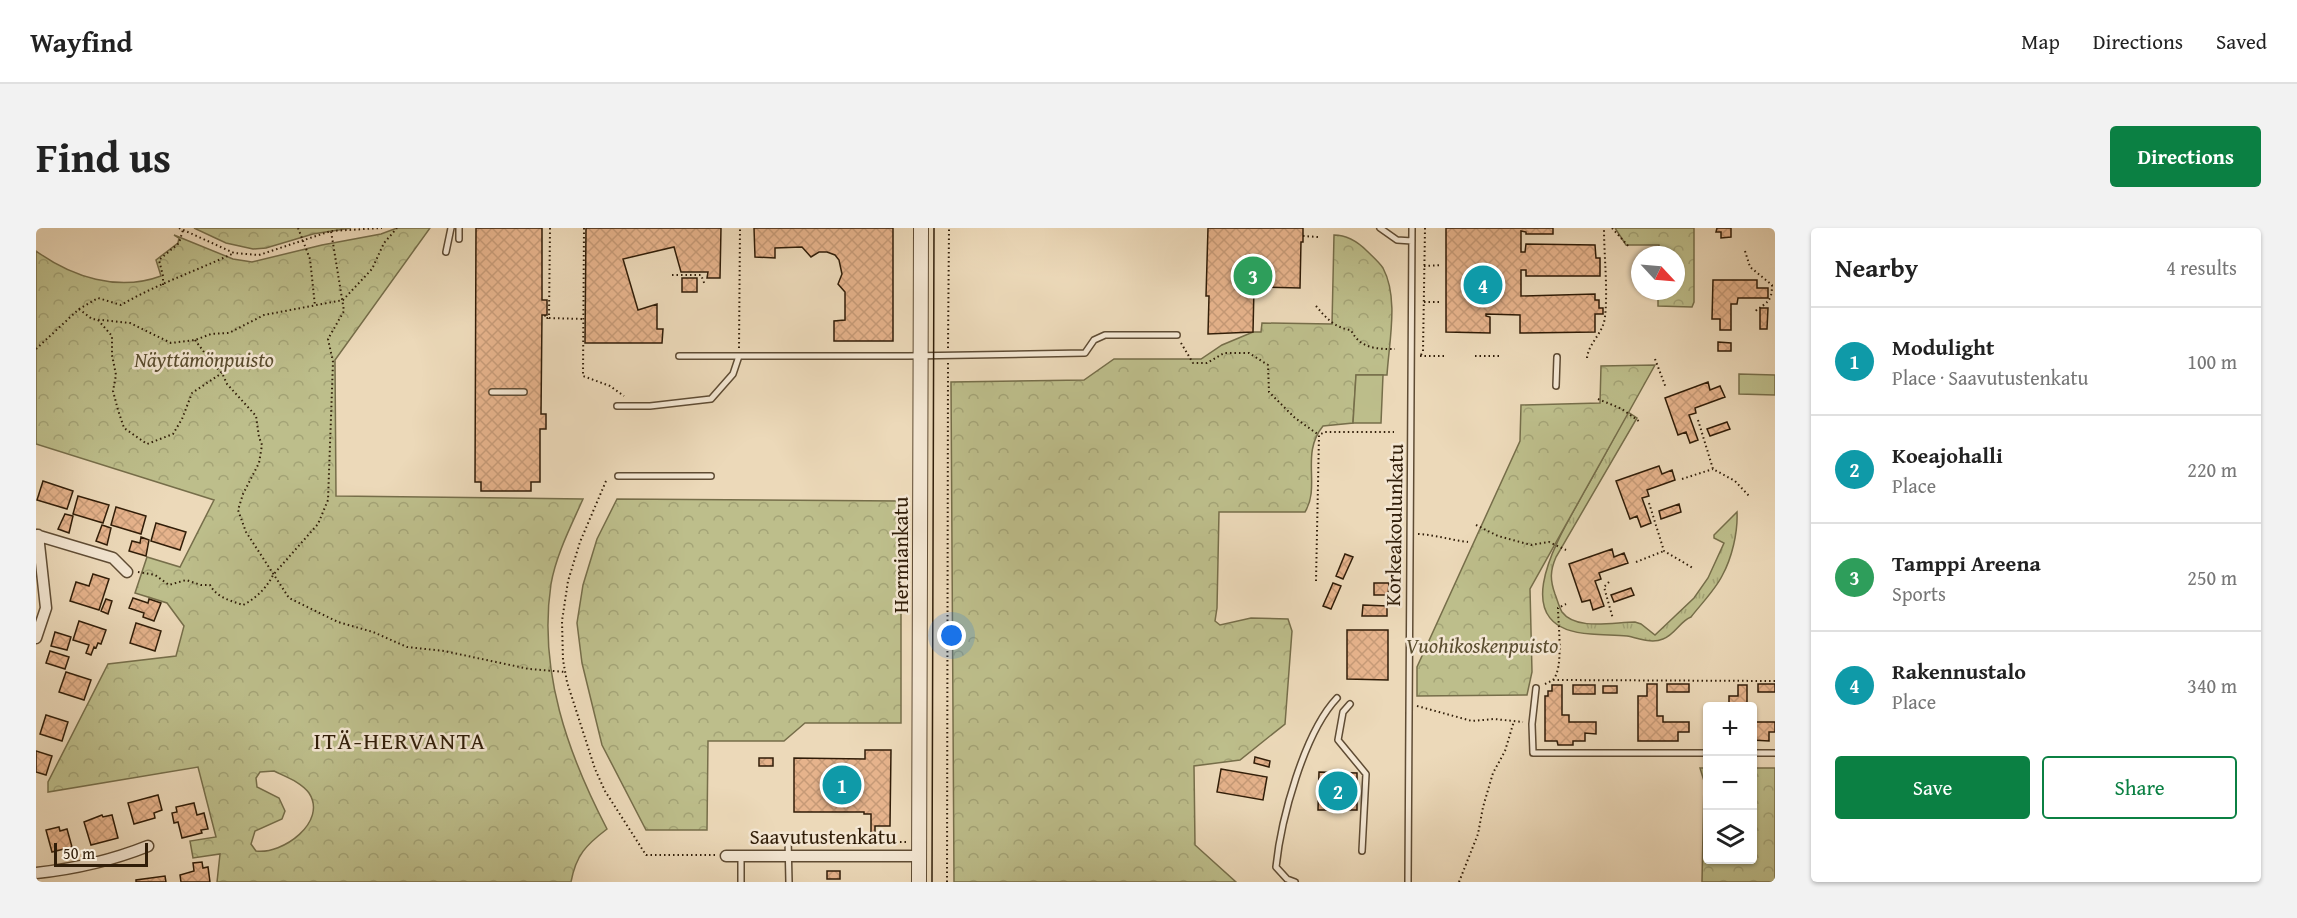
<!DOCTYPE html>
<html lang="en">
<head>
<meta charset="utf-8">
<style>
  :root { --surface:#fff; --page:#f2f2f2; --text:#222; --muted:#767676; --line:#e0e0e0; --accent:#0b8043 }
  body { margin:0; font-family:"Gentium Book Plus",serif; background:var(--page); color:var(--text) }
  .controls { position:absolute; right:18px; bottom:18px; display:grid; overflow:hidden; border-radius:6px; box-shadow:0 2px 4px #0004 }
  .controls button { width:54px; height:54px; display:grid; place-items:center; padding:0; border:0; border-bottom:2px solid var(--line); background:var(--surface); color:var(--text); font:30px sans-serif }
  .compass { position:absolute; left:1595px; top:18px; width:54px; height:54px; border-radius:50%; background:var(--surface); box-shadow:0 2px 4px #0004; rotate:116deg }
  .scale { position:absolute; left:18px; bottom:15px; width:94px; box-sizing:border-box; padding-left:6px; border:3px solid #301d08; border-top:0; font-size:16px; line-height:21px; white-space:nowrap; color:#301d08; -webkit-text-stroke:4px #f3e6d2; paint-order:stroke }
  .you { position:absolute; left:916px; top:408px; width:21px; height:21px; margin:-15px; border:4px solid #fff; border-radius:50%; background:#1a73e8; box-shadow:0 0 0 9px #1a73e833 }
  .badge { display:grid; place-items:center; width:39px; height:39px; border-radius:50%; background:var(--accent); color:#fff; font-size:20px; font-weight:700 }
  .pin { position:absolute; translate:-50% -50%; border:3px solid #fff; box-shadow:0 2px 6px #0006 }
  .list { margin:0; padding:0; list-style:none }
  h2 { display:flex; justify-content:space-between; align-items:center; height:78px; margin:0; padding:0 24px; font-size:26px }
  h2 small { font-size:20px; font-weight:400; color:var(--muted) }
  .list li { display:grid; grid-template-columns:39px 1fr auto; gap:18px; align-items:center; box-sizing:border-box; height:108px; padding:0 24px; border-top:2px solid var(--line) }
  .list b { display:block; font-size:22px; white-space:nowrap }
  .list p { margin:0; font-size:20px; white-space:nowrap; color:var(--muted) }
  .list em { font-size:20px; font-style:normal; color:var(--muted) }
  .actions { display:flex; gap:12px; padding:18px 24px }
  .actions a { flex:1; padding:14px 0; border:2px solid var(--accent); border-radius:6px; text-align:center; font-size:21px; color:var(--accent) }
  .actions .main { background:var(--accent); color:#fff }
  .icon { flex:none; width:33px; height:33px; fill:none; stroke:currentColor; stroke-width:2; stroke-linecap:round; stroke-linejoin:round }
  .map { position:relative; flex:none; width:1739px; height:654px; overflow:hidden; border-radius:6px }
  header { display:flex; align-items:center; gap:36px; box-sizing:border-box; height:84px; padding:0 30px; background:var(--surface); border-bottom:2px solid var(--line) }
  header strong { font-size:28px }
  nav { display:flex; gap:33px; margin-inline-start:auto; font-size:21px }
  .intro { display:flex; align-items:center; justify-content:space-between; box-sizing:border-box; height:144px; padding:0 36px }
  h1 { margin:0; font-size:42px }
  .button { padding:15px 27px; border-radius:6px; background:var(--accent); color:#fff; font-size:21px; font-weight:700 }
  main { display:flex; gap:36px; padding:0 36px }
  aside { flex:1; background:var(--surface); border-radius:6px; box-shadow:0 2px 4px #0004 }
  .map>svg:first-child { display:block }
  .grass { fill:url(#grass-tufts); stroke:#766e4a; stroke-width:1.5 }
  .forest { fill:url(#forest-crowns); stroke:#766e4a; stroke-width:1.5; fill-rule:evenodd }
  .pitch { fill:#bdbe8b; stroke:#766e4a; stroke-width:1.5 }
  .building { fill:url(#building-cross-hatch); stroke:#301d08; stroke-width:1.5 }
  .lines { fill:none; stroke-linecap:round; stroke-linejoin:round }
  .service-casing { stroke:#5f4c34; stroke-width:8 }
  .minor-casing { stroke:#5f4c34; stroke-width:13 }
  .tertiary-casing { stroke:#5f4c34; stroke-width:16 }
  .path { stroke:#301d08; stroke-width:2; stroke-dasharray:1.5 3; stroke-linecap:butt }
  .service { stroke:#f3e6d2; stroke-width:5 }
  .minor { stroke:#f3e6d2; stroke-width:10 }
  .tertiary { stroke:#f3e6d2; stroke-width:14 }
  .tram { stroke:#301d08; stroke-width:1.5 }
  .labels { text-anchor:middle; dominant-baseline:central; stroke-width:5; stroke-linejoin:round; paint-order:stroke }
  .park-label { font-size:21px; font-style:italic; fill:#5a4d2f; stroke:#f3e6d2 }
  .street-label { font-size:21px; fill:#301d08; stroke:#f3e6d2 }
  .quarter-label { font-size:24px; letter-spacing:1.5px; fill:#301d08; stroke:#f3e6d2 }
</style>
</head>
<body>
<header>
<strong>Wayfind</strong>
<nav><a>Map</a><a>Directions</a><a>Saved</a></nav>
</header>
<div class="intro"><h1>Find us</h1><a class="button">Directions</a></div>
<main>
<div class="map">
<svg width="1739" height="654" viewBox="0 0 1739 654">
  <defs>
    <pattern id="grass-tufts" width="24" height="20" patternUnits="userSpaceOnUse" patternTransform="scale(1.5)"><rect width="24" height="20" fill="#bdbe8b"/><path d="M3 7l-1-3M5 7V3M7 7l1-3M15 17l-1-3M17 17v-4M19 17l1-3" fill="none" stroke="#a3a376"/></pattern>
    <pattern id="forest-crowns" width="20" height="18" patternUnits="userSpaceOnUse" patternTransform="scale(1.5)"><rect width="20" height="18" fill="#bdbe8b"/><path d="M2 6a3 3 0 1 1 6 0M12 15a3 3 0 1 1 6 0" fill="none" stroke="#a3a376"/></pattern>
    <pattern id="building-cross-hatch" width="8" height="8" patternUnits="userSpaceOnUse" patternTransform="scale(1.5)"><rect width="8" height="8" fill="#e6b38c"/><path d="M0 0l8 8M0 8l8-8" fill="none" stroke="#c69a77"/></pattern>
  </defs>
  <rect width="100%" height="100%" fill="#ecd9b9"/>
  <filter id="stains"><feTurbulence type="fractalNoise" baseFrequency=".00333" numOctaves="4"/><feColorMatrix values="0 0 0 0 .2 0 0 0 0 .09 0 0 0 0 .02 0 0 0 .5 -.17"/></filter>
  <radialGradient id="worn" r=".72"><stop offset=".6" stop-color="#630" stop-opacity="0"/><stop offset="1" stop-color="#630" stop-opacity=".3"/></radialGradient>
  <path class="grass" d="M1592 184 1601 190 1520 329C1514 343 1514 352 1519 366 1521 371 1523 379 1526 384 1540 403 1578 394 1599 394L1605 396 1619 407 1658 370 1672 350 1688 315 1678 310V307L1701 284C1702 304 1696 330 1686 348 1679 362 1665 376 1655 389 1644 393 1639 407 1627 411 1615 416 1603 410 1591 408 1579 407 1567 407 1555 406 1464 401 1525 306 1548 264 1563 238 1577 211 1592 184Z"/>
  <path class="forest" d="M158 0H315L277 6 230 20 217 21 190 15Z
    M361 0H394L299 132 300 268 547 271C535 298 520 327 515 356 502 443 532 526 571 601 550 617 540 627 535 654H181L184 626 157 630 154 613 180 609 162 539 12 564V554L72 436 140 428 148 398 131 375 99 365 111 329 144 339 178 272 0 216V23C36 49 82 64 125 48L120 32 142 15 143 10 138 7 197 31 216 34 286 17 345 6ZM238 543C250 549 265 554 273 565 292 594 246 627 220 623L215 616 219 603 246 591 249 583 243 570 221 559 220 550 224 544Z
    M1579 0H1658V74L1656 79 1622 78V63H1640V27H1623V17H1590Z
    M1298 7C1310 7 1322 14 1331 23 1336 28 1343 34 1347 40 1363 70 1353 114 1351 147H1320L1317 195 1287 198C1264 226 1285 258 1269 284H1183L1181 380 1179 393 1184 397 1215 390 1252 391 1256 403 1249 496 1204 532 1158 538 1159 617 1200 654H918L915 154 1048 152 1078 131H1165L1186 117 1217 104H1225L1226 95 1296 96Z
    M1619 137 1494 361 1496 444 1491 467 1381 468V439L1484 213 1485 177 1564 175 1565 138Z
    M581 271 865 273V495H769L748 513H672L671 602H610L566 517 546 435 541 395 547 357 561 311Z
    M1664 540H1671L1672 632H1716L1717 540H1739V654H1666L1668 553Z"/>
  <path class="pitch" d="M1703 146 1739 147V167L1703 166Z
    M1320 147H1347L1345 195H1317Z"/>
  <path class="building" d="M440 0H506V72H511V87H506L505 186H510V201H504V254H495V263H445V254H439Z
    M550 0H685L684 50H671L672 44H645L638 19 587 31 602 82 621 76V101H627L626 115H549Z
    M718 0H857V113H798V93L809 92V64L802 56 806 46 803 32 799 27 791 24H783L775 29 766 19 739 20V30L719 29Z
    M1172 0H1267V14H1265L1264 60 1218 59 1217 104 1172 106 1173 68H1170Z
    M1410 0H1517V6H1490V4L1485 3V24H1489L1490 16 1559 17 1560 30H1564V48H1490V42H1485V68L1559 66V72H1563V80H1567V86H1559V104L1484 105V87L1450 86V88L1454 89V105L1410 104Z
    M1681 0H1695V9L1685 10V4H1680Z
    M646 50H661V64H646Z
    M1677 52H1721V60H1732V70H1702L1701 76H1695V102H1684V91H1676Z
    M1724 80H1732L1731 101H1724Z
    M1682 114 1695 115V123H1682Z
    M1672 154 1674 162 1684 158 1689 169 1659 180 1660 185 1653 187 1662 212 1654 215 1650 204 1642 207 1629 170Z
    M1691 194 1694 201 1674 208 1671 201Z
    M1623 238 1626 246 1636 242 1639 252 1611 262 1613 268 1606 270 1615 295 1605 299 1601 288 1594 291 1580 253Z
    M7 253 37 263 31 281 1 272Z
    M42 268 73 277 67 295 37 286Z
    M1643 276 1645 284 1625 291 1623 283Z
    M80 279 110 288 105 306 75 297Z
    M29 286 37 288 33 305 22 301Z
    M120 295 150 304 144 322 115 313Z
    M66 297 75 300 71 317 60 313Z
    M105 309 113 312 110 328 93 323 96 313 104 315Z
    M1576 321 1578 329 1588 325 1592 335 1563 345 1565 351 1559 353 1568 378 1557 382 1554 372 1546 374 1533 336Z
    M1309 326 1317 329 1307 351 1300 348Z
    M57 346 73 351 63 382 34 373 40 354 53 358Z
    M1297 355 1305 358 1295 381 1287 378Z
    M1338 355H1353L1352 367H1338Z
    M1595 360 1598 367 1578 374 1575 367Z
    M97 370 112 375 113 371 125 375 118 393 107 389 108 385 93 380Z
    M70 371 76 373 72 386 65 383Z
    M1327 377 1351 378V388H1326Z
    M43 393 70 402 65 416 62 415 60 420 58 419 55 427 50 425 53 417 37 412Z
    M100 395 125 403 119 423 94 415Z
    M1311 402H1352V452L1311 451Z
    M19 404 35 409 31 422 15 418Z
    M14 423 33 429 29 441 10 435Z
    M30 444 55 452 48 472 23 464Z
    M1611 456H1621V488H1627V494H1653V504H1642V513H1602V468H1611Z
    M1631 456H1653V464H1631Z
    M1722 456H1739V464H1722Z
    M1516 457H1526V487H1533V494H1560V506L1549 505V513H1537V517H1522L1521 513H1509V468H1512V463H1516Z
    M1537 457H1559V466H1537Z
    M1702 457H1711V478H1693V468H1702Z
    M1567 458H1581V465H1567Z
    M10 487 32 494 26 513 4 506Z
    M1716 487 1718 494H1739V504H1733V513L1716 512Z
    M829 522H855L854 598H839V608H835V586H828V584H758V530L829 531Z
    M0 523 16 528 10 547 0 544Z
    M1219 529 1234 533 1233 539 1218 535Z
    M723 530H737V538H723Z
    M1185 541 1231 549 1227 572 1181 564Z
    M1283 544 1321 545V582H1282Z
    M122 567 126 582 118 585 119 590 98 596 92 575Z
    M158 575 161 587 168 585 172 601 165 602 166 605 146 610 142 594 138 595 136 585 141 584 140 579Z
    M66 587 67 589 76 587 82 610 55 617 48 594Z
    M23 599 24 603 31 601 36 619 16 624 10 602Z
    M166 634 167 640 172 639 174 654H145L144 647 158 643 157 635Z
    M791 643H804V651H791Z
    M129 648 130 654H100V652Z"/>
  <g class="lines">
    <g class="service-casing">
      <path id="service" d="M1344 0 1361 12 1376 13
        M423 11V0
        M410 24 415 0
        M643 128H872L1049 125 1058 112 1069 107H1141
        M1520 158 1521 129
        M456 164H488
        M581 178H614L675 171 697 146 703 128
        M582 248H675
        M1500 460 1496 496 1497 525H1672
        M1314 476 1307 484 1302 512 1330 546 1326 623
        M1716 525H1739
        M752 610 753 654
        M705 629V654
        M1259 654 1251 651 1240 639C1245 591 1268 505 1301 470
        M1372 654 1376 0"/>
    </g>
    <g class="minor-casing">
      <path id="minor" d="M0 307 77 330 91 344
        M0 410 10 380 2 307
        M690 628H883
        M0 645C38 641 77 632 112 618"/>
    </g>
    <g class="tertiary-casing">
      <path id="tertiary" d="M883 654 885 0"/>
    </g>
    <path class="path" d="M143 0 198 25 223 27 295 3 346 0
      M262 0 274 31 279 78
      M514 0 513 90 546 91
      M548 0 547 148 574 158 588 168
      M1576 0 1594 20
      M1267 8 1282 9
      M1709 23 1714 39 1736 57C1736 74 1731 74 1718 84
      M1388 38 1406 37
      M636 47H665L669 57
      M127 57V48L123 32 143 15 147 2
      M1388 74H1405
      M1280 78C1290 90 1299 100 1315 102 1324 121 1341 121 1359 121
      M43 81 56 91 94 95 135 115 159 112 175 106 193 105 228 87 307 72 336 41 348 15 361 0
      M509 87V90H513
      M62 92 76 108V127L80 147 77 163 82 182 88 200 111 216 137 206 146 191 156 165 186 145
      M159 112 177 136 186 145 191 156 220 188 223 209 226 217 223 235 207 266 202 282 210 304 253 370 302 394 337 404 371 419 408 423 493 441 529 444
      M1145 115 1157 135H1171L1188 125H1213L1232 137 1233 164 1259 190 1283 207
      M703 120 704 0
      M912 120 913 0
      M0 121 43 81 62 70 85 77C121 56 160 43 198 25
      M1385 127 1387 123 1389 0
      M1384 128H1410
      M1439 128H1464
      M1551 130C1553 114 1567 106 1569 89 1572 60 1568 29 1568 0
      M1619 131 1630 160
      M1562 171 1586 181 1604 194
      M1662 192 1677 241 1699 253 1714 269
      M1646 251 1677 241
      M570 253 544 314 532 353 526 393 527 432 531 454 559 541 569 563 610 627H680
      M1613 275 1628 323 1657 340
      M1440 297 1462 308 1495 317 1513 314 1530 322
      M1382 306C1400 307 1415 312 1432 314
      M1600 334 1628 323
      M102 344 119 347 133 357 150 352 165 357H174C180 369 195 373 207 377 220 370 230 361 237 347L282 296 292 272 297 134 292 111 308 83 295 3
      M1280 353 1283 207 1289 204H1358
      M1573 354 1568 359 1577 391
      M1517 452C1528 440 1522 397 1522 380L1530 376
      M1509 456 1517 452 1739 453
      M1381 478 1436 493 1458 491 1487 494
      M792 615 870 614
      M911 654 912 135
      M1423 654 1442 606 1447 579 1457 545 1469 523 1478 493"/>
    <use href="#service" class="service"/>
    <use href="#minor" class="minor"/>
    <use href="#tertiary" class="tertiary"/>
    <path class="tram" d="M896 654 898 0"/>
  </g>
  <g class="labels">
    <g class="park-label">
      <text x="168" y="131">Näyttämönpuisto</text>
      <text x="1446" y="417">Vuohikoskenpuisto</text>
    </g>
    <g class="street-label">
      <text transform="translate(1358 297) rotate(-89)">Korkeakoulunkatu</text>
      <text transform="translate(864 327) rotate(-90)">Hermiankatu</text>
      <text x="787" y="608">Saavutustenkatu</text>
    </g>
    <g class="quarter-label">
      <text x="364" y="512">ITÄ-HERVANTA</text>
    </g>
  </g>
  <rect width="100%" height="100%" filter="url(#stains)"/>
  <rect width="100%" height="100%" fill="url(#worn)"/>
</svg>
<div class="controls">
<button>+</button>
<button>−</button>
<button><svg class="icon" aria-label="layers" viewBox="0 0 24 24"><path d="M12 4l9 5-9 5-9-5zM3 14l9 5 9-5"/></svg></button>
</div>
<svg class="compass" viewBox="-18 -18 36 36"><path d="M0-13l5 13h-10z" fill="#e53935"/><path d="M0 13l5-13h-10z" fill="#767676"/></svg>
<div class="scale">50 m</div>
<div class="you"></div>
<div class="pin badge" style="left:806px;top:557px;background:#0f9aa8">1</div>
<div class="pin badge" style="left:1302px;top:563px;background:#0f9aa8">2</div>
<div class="pin badge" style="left:1217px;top:48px;background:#2e9e5b">3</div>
<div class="pin badge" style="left:1447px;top:57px;background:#0f9aa8">4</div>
</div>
<aside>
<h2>Nearby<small>4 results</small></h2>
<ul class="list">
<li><span class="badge" style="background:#0f9aa8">1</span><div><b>Modulight</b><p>Place · Saavutustenkatu</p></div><em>100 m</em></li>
<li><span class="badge" style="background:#0f9aa8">2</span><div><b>Koeajohalli</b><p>Place</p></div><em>220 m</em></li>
<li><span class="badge" style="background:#2e9e5b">3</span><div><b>Tamppi Areena</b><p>Sports</p></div><em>250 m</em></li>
<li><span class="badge" style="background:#0f9aa8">4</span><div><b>Rakennustalo</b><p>Place</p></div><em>340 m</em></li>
</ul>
<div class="actions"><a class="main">Save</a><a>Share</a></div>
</aside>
</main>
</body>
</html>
